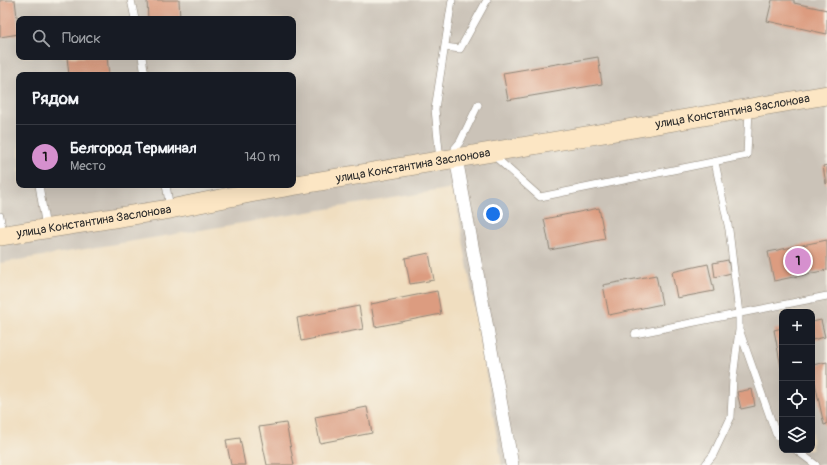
<!DOCTYPE html>
<html lang="ru">
<head>
<meta charset="utf-8">
<style>
  :root { --surface:#171b24; --page:#242831; --text:#f1f3f6; --muted:#9ea1a6; --line:#363941; --accent:#d690ce }
  body { margin:0; font-family:Pangolin,sans-serif; background:var(--page); color:var(--text) }
  .controls { position:absolute; right:12px; bottom:12px; display:grid; overflow:hidden; border-radius:8px; box-shadow:0 4px 16px #0002 }
  .controls button { width:36px; height:36px; display:grid; place-items:center; padding:0; border:0; border-bottom:1px solid var(--line); background:var(--surface); color:var(--text); font:20px sans-serif }
  .you { position:absolute; left:493px; top:214px; width:14px; height:14px; margin:-10px; border:3px solid #fff; border-radius:50%; background:#1a73e8; box-shadow:0 0 0 6px #1a73e833 }
  .badge { display:grid; place-items:center; width:26px; height:26px; border-radius:50%; background:var(--accent); color:#111; font-size:13px; font-weight:700 }
  .pin { position:absolute; translate:-50% -50%; border:2px solid #fff; box-shadow:0 1px 4px #0006 }
  .list { margin:0; padding:0; list-style:none }
  h2 { display:flex; justify-content:space-between; align-items:center; height:52px; margin:0; padding:0 16px; font-size:17px }
  h2 small { font-size:13px; font-weight:400; color:var(--muted) }
  .list li { display:grid; grid-template-columns:26px 1fr auto; gap:12px; align-items:center; box-sizing:border-box; height:64px; padding:0 16px; border-top:1px solid var(--line) }
  .list b { display:block; font-size:15px; white-space:nowrap }
  .list p { margin:0; font-size:13px; white-space:nowrap; color:var(--muted) }
  .list em { font-size:13px; font-style:normal; color:var(--muted) }
  .icon { flex:none; width:22px; height:22px; fill:none; stroke:currentColor; stroke-width:2; stroke-linecap:round; stroke-linejoin:round }
  .map { position:relative; flex:none; width:827px; height:465px; overflow:hidden }
  .search { position:absolute; background:var(--surface); box-shadow:0 4px 16px #0002; left:16px; top:16px; width:280px; height:44px; display:flex; align-items:center; gap:10px; box-sizing:border-box; padding:0 14px; border-radius:8px; color:var(--muted); font-size:15px }
  .panel { position:absolute; background:var(--surface); box-shadow:0 4px 16px #0002; left:16px; top:72px; width:280px; height:116px; border-radius:8px }
  .map>svg:first-child { display:block }
  .industrial { fill:#cbc3b8; fill-rule:evenodd }
  .building { fill:#dc9c80 }
  .lines { fill:none; stroke-linecap:round; stroke-linejoin:round }
  .lane-casing { stroke:#8e8476; stroke-width:8 }
  .street-casing { stroke:#8e8476; stroke-width:14 }
  .secondary-casing { stroke:#8e8476; stroke-width:20 }
  .lane { stroke:#fff; stroke-width:7 }
  .street { stroke:#fff; stroke-width:13 }
  .secondary { stroke:#fce6c4; stroke-width:19 }
  .labels { text-anchor:middle; dominant-baseline:central; stroke-width:3; stroke-linejoin:round; paint-order:stroke }
  .street-label { font-size:12px; fill:#2b2b2b; stroke:#f7f3e8 }
</style>
</head>
<body>
<div class="map">
<svg width="827" height="465" viewBox="0 0 827 465">
  <rect width="100%" height="100%" fill="#f7f3e8"/>
  <filter id="ink" filterUnits="userSpaceOnUse"><feTurbulence type="fractalNoise" baseFrequency=".025" numOctaves="2"/><feDisplacementMap in="SourceGraphic" scale="8" xChannelSelector="R" yChannelSelector="G"/><feConvolveMatrix kernelMatrix="1 2 1 2 8 2 1 2 1" color-interpolation-filters="sRGB"/></filter>
  <filter id="wash" filterUnits="userSpaceOnUse"><feTurbulence type="fractalNoise" baseFrequency=".012" numOctaves="4" result="noise"/><feDisplacementMap in="SourceGraphic" scale="16" xChannelSelector="R" yChannelSelector="G"/><feGaussianBlur stdDeviation="0.9" result="paint"/><feColorMatrix in="noise" values="0 0 0 0 0 0 0 0 0 0 0 0 0 0 0 0 0 1.4 0 .05"/><feComposite in="paint" operator="in"/></filter>
  <g filter="url(#wash)">
    <rect width="100%" height="100%" fill="#f0dec0"/>
    <path class="industrial" d="M0 0H827V465H502L454 188 0 263ZM19 19H293V57H19ZM19 75H293V185H19ZM782 312H812V450H782Z"/>
    <g id="blocks">
      <path class="building" d="M0 0H15L19 34 0 37Z
        M147 0H179L180 19H148Z
        M772 0H794V3L827 10V34L767 21Z
        M67 57H107L109 75H69Z
        M598 57 602 84 508 100 503 73Z
        M827 165V183L826 184 823 166Z
        M599 208 605 239 550 250 544 219Z
        M827 240V270L774 281 768 252Z
        M429 253 434 280 410 284 405 258Z
        M728 260 731 273 715 277 713 263Z
        M708 264 714 291 677 298 672 272Z
        M656 275 662 304 609 315 603 285Z
        M437 291 441 314 375 327 371 304Z
        M359 306 363 329 301 341 297 318Z
        M821 320 825 337 812 340V322Z
        M782 328V367H781L774 330Z
        M827 362V424L824 425 815 383 812 384V365Z
        M752 389 755 406 741 409 737 392Z
        M367 407 372 433 320 443 315 417Z
        M286 423 294 465H267L259 427Z
        M240 438 245 465H231L226 440Z"/>
    </g>
  </g>
  <g filter="url(#ink)">
    <use href="#blocks" fill-opacity="0" stroke="#8e8476" stroke-width="1"/>
    <g class="lines">
      <g class="lane-casing">
        <path id="lane" d="M131 0 135 19
          M445 47 460 49 487 0
          M142 57 145 75
          M493 155 540 197 747 155 749 109
          M456 157 455 148 460 142 478 105
          M440 161 435 109 452 0
          M39 185 46 228
          M166 185 170 208
          M0 216 3 234
          M740 332 776 434 782 439
          M635 334 827 296
          M796 450 816 465
          M705 465 713 455 731 417 733 378 739 330V314L729 230 715 162"/>
      </g>
      <g class="street-casing">
        <path id="street" d="M456 158 512 465"/>
      </g>
      <g class="secondary-casing">
        <g id="secondary">
          <path id="s1" d="M0 236 170 209 250 193 827 95"/>
        </g>
      </g>
      <use href="#lane" class="lane"/>
      <use href="#street" class="street"/>
      <use href="#secondary" class="secondary"/>
    </g>
  </g>
  <g class="labels">
    <g class="street-label">
      <text stroke="none"><textPath href="#s1" startOffset="743">улица Константина Заслонова</textPath></text>
      <text stroke="none"><textPath href="#s1" startOffset="419">улица Константина Заслонова</textPath></text>
      <text stroke="none"><textPath href="#s1" startOffset="95">улица Константина Заслонова</textPath></text>
    </g>
  </g>
</svg>
<div class="controls">
<button>+</button>
<button>−</button>
<button><svg class="icon" aria-label="locate" viewBox="0 0 24 24"><circle cx="12" cy="12" r="6"/><path d="M12 2v4M12 18v4M2 12h4M18 12h4"/></svg></button>
<button><svg class="icon" aria-label="layers" viewBox="0 0 24 24"><path d="M12 4l9 5-9 5-9-5zM3 14l9 5 9-5"/></svg></button>
</div>
<div class="you"></div>
<div class="pin badge" style="left:798px;top:261px">1</div>
<div class="search"><svg class="icon" aria-label="search" viewBox="0 0 24 24"><circle cx="10" cy="10" r="6"/><path d="M15 15l6 6"/></svg>Поиск</div>
<section class="panel">
<h2>Рядом<small></small></h2>
<ul class="list">
<li><span class="badge">1</span><div><b>Белгород Терминал</b><p>Место</p></div><em>140 m</em></li>
</ul>
</section>
</div>
</body>
</html>
